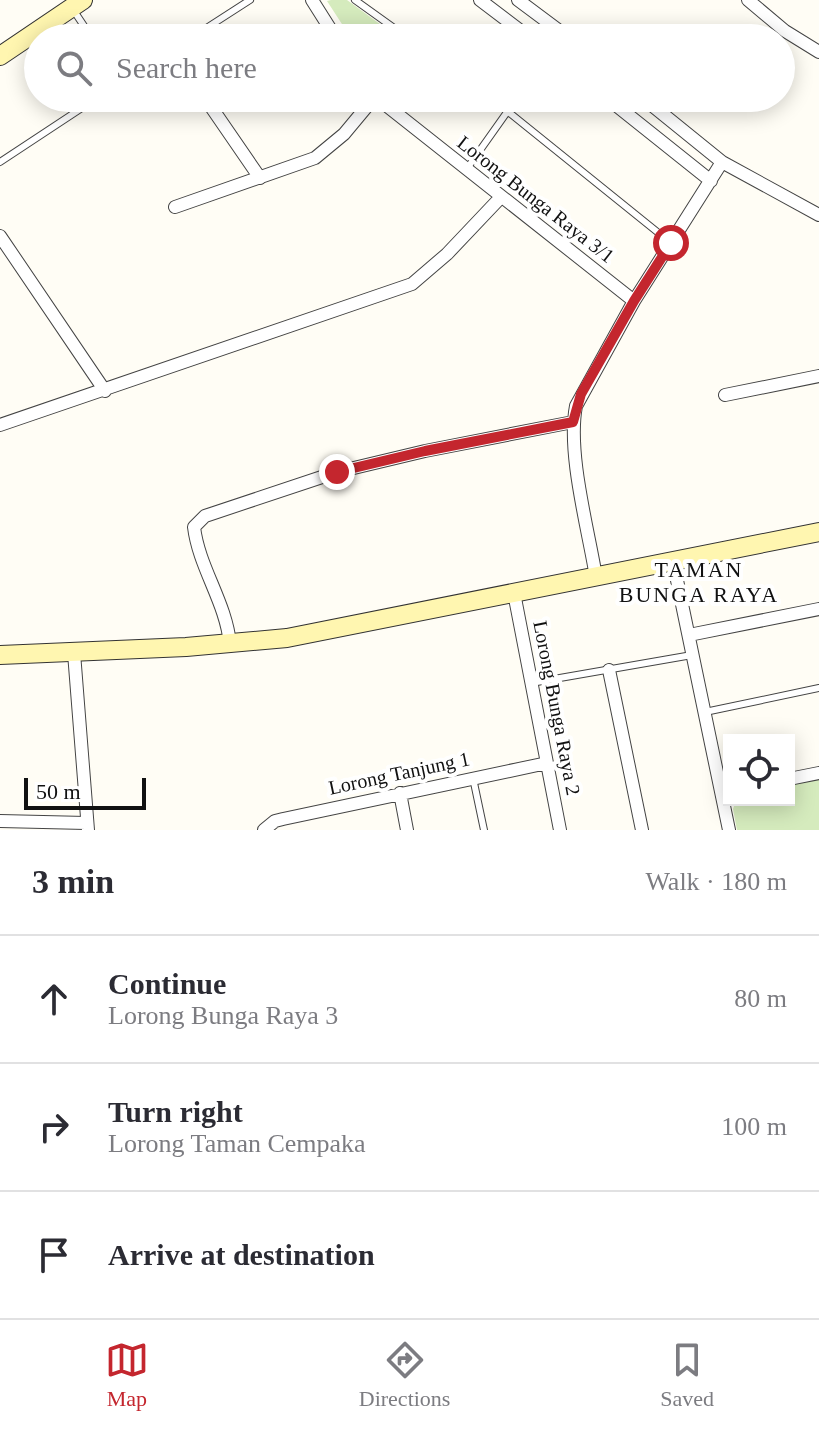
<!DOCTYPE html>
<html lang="en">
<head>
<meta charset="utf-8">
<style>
  :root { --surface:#fff; --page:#f2f2f3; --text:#2b2b33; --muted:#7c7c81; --line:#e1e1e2; --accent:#c4262e }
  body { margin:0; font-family:Georgia,serif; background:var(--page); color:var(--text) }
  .controls { position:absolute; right:24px; bottom:24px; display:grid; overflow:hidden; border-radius:0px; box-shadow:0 4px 20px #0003 }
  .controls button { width:72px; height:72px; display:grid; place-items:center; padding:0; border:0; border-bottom:2px solid var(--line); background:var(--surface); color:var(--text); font:40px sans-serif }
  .scale { position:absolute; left:24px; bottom:20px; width:122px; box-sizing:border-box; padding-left:8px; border:4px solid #111; border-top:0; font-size:22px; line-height:28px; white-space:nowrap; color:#111; -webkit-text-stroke:6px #fff; paint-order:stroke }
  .stop { position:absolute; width:24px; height:24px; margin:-18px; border:6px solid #c4262e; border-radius:50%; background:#fff }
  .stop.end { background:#c4262e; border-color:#fff; box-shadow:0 2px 8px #0008 }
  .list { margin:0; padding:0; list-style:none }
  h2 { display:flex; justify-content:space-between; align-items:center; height:104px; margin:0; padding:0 32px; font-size:34px }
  h2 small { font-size:26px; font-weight:400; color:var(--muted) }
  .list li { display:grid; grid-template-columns:52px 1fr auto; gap:24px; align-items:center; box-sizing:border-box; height:128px; padding:0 32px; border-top:2px solid var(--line) }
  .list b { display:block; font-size:30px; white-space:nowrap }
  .list p { margin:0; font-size:26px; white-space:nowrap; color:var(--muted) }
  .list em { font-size:26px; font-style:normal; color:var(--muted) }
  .icon { flex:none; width:44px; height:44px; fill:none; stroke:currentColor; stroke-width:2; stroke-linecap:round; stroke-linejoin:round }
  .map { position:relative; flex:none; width:819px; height:830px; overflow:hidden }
  .search { position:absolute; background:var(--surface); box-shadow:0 4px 20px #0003; left:24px; right:24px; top:24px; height:88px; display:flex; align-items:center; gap:20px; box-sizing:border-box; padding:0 28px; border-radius:44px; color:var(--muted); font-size:30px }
  .sheet { height:488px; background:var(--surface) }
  nav { display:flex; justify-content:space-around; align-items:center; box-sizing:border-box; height:112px; border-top:2px solid var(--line); background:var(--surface); font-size:22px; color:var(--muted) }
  nav a { display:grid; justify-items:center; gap:4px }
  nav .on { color:var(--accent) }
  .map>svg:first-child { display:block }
  .green { fill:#d5ebbd }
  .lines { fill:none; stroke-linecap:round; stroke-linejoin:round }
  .lane-casing { stroke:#444; stroke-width:8 }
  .street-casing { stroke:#444; stroke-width:14 }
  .secondary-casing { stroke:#333; stroke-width:20 }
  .lane { stroke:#fff; stroke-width:6 }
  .street { stroke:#fff; stroke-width:12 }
  .secondary { stroke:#fff6b0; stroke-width:18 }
  .route { stroke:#c4262e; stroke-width:10 }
  .labels { text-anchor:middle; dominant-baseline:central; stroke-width:8; stroke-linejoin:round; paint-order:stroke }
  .street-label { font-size:20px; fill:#111; stroke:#fff }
  .neighbourhood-label { font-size:22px; letter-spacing:2px; fill:#111; stroke:#fff }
</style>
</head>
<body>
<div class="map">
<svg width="819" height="830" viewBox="0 0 819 830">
  <rect width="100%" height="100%" fill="#fffdf5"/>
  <path class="green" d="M331 0H347L399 38H351L327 1Z
    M819 779V830H737L733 809 736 800H789V785Z"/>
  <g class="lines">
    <g class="lane-casing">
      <path id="lane" d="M355 0 408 38
        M74 11 92 38
        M191 38 250 0
        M491 98 671 243
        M0 162 97 98
        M466 170 517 98
        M531 683 692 655
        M705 712 819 688
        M473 778 484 830"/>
    </g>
    <g class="street-casing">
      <path id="street" d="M312 0 336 38
        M480 0 530 38
        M518 0 569 38
        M748 0 785 31 819 52
        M205 98 260 178
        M377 98 634 301
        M607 98 711 181
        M643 98 722 162 819 215
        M175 207 315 158 344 134 374 98
        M0 236 105 391
        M725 395 819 376
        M0 425 412 284 447 254 501 197
        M673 561 729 830
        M596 577C588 528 567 453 576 406L634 301 722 162
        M514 593 560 830
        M689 635 819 609
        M230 644C226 602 199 568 194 527L205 516 337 472 425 451 573 422
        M74 653 88 830
        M609 670 642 830
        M789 779 819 773
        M400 793 407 830
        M0 821 86 823
        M264 830 275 821 283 819 547 763"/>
    </g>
    <g class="secondary-casing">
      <path id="secondary" d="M0 56 83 0
        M0 655 186 647 287 638 819 532"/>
    </g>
    <use href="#lane" class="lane"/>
    <use href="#street" class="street"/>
    <use href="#secondary" class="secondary"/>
  </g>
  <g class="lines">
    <path class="route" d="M337 472 425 451 573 422 581 394 634 301 671 243"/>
  </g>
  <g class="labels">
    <g class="street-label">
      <text transform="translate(536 199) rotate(38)">Lorong Bunga Raya 3/1</text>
      <text transform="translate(557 708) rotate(79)">Lorong Bunga Raya 2</text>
      <text transform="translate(399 773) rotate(-12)">Lorong Tanjung 1</text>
    </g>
    <g class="neighbourhood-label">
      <text x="699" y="569">TAMAN<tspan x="699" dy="25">BUNGA RAYA</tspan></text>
    </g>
  </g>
</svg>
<div class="controls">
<button><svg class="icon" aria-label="locate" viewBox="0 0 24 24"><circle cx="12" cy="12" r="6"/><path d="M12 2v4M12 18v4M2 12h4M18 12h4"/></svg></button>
</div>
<div class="scale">50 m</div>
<div class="stop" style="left:671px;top:243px"></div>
<div class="stop end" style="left:337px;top:472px"></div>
<div class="search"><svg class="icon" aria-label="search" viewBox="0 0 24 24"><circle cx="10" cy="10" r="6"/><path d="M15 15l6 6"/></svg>Search here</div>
</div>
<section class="sheet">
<h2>3 min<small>Walk · 180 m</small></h2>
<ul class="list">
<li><svg class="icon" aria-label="ahead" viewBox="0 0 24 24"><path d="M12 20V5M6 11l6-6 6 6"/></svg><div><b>Continue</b><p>Lorong Bunga Raya 3</p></div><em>80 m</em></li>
<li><svg class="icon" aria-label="right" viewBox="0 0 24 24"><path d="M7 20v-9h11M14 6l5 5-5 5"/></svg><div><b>Turn right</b><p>Lorong Taman Cempaka</p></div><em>100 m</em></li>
<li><svg class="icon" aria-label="arrive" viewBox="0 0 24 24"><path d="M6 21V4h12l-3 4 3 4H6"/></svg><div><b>Arrive at destination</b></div></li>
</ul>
</section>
<nav>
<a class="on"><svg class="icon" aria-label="map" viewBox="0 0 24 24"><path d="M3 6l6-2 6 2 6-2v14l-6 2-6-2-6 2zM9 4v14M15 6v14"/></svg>Map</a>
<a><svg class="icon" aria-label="directions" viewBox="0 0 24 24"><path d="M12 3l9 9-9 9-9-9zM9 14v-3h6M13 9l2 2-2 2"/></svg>Directions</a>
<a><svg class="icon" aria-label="saved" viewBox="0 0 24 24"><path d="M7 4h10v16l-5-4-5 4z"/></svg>Saved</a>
</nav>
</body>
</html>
